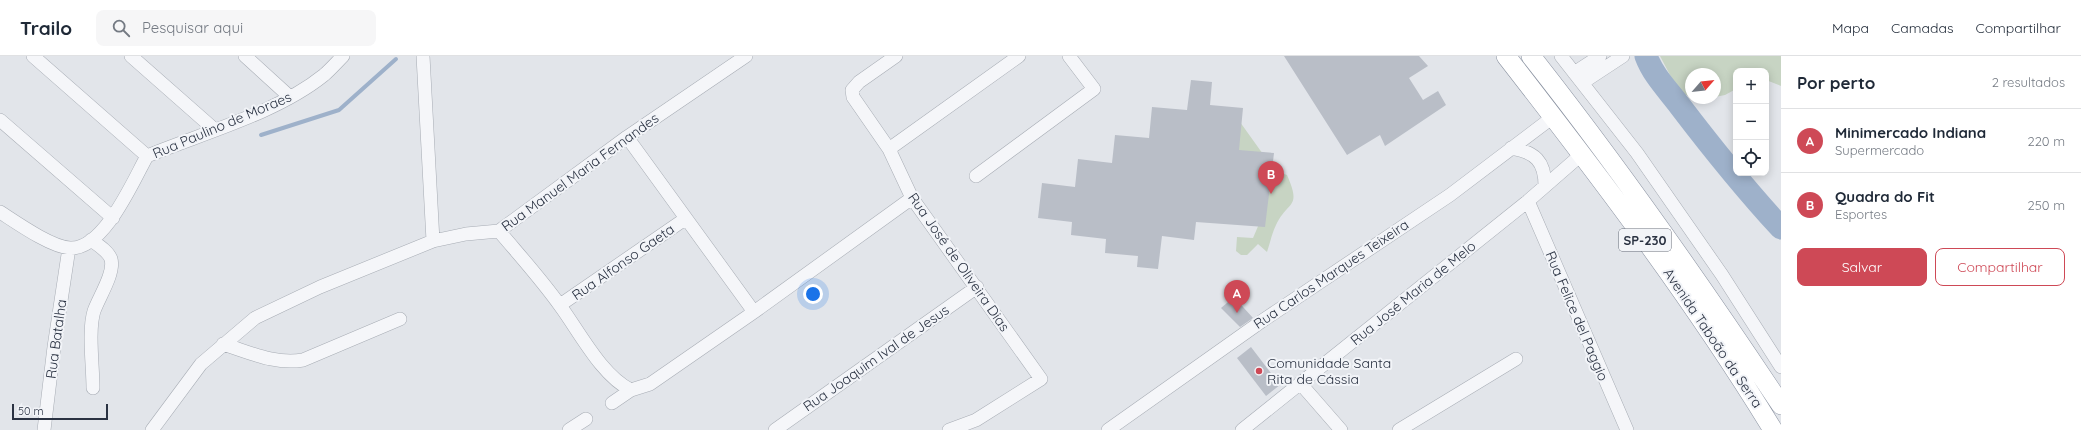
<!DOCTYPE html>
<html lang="pt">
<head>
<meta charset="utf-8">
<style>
  :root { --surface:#fff; --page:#f6f6f7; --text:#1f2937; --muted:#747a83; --line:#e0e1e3; --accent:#ce4956 }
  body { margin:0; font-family:Quicksand,sans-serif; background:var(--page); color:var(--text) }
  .controls { position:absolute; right:12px; top:12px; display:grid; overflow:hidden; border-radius:8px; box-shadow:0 2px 10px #0003 }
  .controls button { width:36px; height:36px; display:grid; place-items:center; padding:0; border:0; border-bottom:1px solid var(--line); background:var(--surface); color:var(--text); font:20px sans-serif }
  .compass { position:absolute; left:1685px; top:12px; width:36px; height:36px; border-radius:50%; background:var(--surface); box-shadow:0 2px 10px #0003; rotate:62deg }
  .scale { position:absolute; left:12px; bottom:10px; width:96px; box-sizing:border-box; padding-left:4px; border:2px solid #2a3242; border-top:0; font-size:11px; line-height:14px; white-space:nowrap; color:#2a3242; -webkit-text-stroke:3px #f2f4f8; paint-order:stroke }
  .you { position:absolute; left:813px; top:238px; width:14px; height:14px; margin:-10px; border:3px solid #fff; border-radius:50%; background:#1a73e8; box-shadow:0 0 0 6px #1a73e833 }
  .badge { display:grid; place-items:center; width:26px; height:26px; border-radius:50%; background:var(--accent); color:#fff; font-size:13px; font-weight:700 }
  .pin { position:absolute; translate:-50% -33px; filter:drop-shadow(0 1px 2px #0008) }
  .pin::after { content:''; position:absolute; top:21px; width:14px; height:12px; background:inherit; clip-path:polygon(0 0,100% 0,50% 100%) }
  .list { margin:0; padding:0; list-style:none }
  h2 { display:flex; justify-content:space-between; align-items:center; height:52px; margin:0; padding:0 16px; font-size:17px }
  h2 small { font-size:13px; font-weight:400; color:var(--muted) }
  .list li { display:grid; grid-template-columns:26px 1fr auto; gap:12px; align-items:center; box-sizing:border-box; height:64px; padding:0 16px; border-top:1px solid var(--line) }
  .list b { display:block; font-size:15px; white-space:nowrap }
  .list p { margin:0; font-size:13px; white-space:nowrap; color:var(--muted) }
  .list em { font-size:13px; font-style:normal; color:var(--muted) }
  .actions { display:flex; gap:8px; padding:12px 16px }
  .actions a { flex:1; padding:9px 0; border:1px solid var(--accent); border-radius:8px; text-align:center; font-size:14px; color:var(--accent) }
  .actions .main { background:var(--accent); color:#fff }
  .icon { flex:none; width:22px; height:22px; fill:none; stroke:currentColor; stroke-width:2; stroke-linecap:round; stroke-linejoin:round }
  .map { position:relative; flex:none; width:1781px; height:374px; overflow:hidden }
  header { display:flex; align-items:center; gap:24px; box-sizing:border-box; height:56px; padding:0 20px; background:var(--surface); border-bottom:1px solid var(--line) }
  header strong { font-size:19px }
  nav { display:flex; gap:22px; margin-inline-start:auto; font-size:14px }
  .search { width:280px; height:36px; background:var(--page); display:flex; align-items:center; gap:10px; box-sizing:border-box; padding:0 14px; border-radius:8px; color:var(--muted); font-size:15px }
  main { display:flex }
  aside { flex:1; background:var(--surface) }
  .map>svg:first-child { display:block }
  .green { fill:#c7d4c3 }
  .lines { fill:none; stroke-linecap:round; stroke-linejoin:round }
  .stream { stroke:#9eb1ca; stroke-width:4 }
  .river { stroke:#9eb1ca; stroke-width:23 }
  .building { fill:#b9bec7 }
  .minor-casing { stroke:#a7acb4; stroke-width:14 }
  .highway-casing { stroke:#8a92a1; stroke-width:20 }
  .minor { stroke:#f5f6f9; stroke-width:13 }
  .highway { stroke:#fff; stroke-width:19 }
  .poi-dot { fill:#ce4956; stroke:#f2f4f8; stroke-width:1.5 }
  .labels { text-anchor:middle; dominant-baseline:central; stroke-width:4; stroke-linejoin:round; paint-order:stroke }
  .shield { fill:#f2f4f8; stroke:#666c79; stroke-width:1 }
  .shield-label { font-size:13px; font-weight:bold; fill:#2a3242 }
  .street-label { font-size:14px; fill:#2a3242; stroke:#f2f4f8 }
  .poi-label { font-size:14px; fill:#2a3242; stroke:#f2f4f8; text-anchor:start }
</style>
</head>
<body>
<header>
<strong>Trailo</strong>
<div class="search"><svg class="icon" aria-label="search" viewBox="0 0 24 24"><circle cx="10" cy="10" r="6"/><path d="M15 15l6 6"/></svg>Pesquisar aqui</div>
<nav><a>Mapa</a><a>Camadas</a><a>Compartilhar</a></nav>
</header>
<main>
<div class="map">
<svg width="1781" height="374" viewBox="0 0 1781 374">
  <rect width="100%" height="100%" fill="#e2e5ea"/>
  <path class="green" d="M1660 0H1781V30L1766 24V15H1736V33L1725 39 1715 41V18H1691V41L1679 36Z
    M1240 66 1275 115 1287 119C1302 153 1288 144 1276 169 1272 177 1270 187 1267 196L1258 188 1247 199H1241L1236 195 1237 181 1253 182 1259 168 1231 100Z"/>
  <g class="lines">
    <path class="stream" d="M261 79 339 54 396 3"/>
    <path class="river" d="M1646 0C1653 19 1668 34 1680 50 1712 92 1745 133 1781 172"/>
  </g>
  <path class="building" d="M1284 0H1419L1428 10 1409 22 1423 44 1438 35 1446 49 1385 90 1380 79 1347 99Z
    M1191 24 1212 26 1210 49 1243 52 1239 94 1274 97 1265 171 1196 166 1194 184 1162 180 1158 213 1137 211 1138 200 1105 197 1106 183 1071 179 1072 166 1038 162 1042 127 1075 131 1078 103 1112 107 1115 79 1149 82 1152 51 1187 54Z
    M1234 241 1253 262 1240 271 1221 252Z
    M1251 291 1280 329 1266 340 1237 302Z"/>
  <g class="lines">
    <g class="minor-casing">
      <path id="minor" d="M33 0 147 100
        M131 0 215 74
        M245 0 290 41
        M423 0 433 185
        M896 0 859 26 852 34 853 41 889 93 912 142 1041 323 976 364 949 374
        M1561 0 1637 97 1722 219 1781 311
        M1574 17 1600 0
        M1582 27 1623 0
        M0 64 113 162
        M627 81 754 256
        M1511 92C1535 96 1545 105 1545 130
        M889 93 1019 0
        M976 120 1094 33 1069 0
        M1528 145 1627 374
        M0 156C17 167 51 191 70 192 104 194 133 125 147 100 203 77 277 57 324 19 331 13 337 6 343 0
        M499 175C520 200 542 224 561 251 580 277 602 320 631 334L650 328 754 256 912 142
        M91 184C98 189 108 195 111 203 115 217 99 241 94 255 88 274 93 311 93 332
        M560 249 685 163
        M223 288C249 296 275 309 303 304L400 263
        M1300 327 1341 374
        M612 347 631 334
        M44 374 54 291 69 192
        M152 374 201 308 255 262 320 231 433 185 466 178 499 175 627 81 746 0
        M569 374 586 363
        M775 374 977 231
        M1108 374 1262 265 1450 139 1553 61
        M1242 374 1528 145 1582 98
        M1399 374 1516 303"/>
    </g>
    <g class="highway-casing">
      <path id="highway" d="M1506 0C1600 121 1693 243 1773 374
        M1531 0C1620 113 1702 230 1781 349"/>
    </g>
    <use href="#minor" class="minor"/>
    <use href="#highway" class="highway"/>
  </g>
  <circle class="poi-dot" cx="1259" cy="315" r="4"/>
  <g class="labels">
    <rect class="shield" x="1619" y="173" width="52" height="22" rx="3"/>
    <g class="shield-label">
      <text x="1645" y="184">SP-230</text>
    </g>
    <g class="street-label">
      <text transform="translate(222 69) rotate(-23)">Rua Paulino de Moraes</text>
      <text transform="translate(580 116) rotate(-36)">Rua Manuel Maria Fernandes</text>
      <text transform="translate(623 206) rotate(-35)">Rua Alfonso Gaeta</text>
      <text transform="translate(959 206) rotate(55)">Rua José de Oliveira Dias</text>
      <text transform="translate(1331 218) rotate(-34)">Rua Carlos Marques Teixeira</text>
      <text transform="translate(1413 237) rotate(-39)">Rua José Maria de Melo</text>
      <text transform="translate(1577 260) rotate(67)">Rua Felice del Paggio</text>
      <text transform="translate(1713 282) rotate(56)">Avenida Taboão da Serra</text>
      <text transform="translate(56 283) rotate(-82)">Rua Batalha</text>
      <text transform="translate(876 302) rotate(-35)">Rua Joaquim Ival de Jesus</text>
    </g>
    <g class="poi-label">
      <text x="1267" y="307">Comunidade Santa<tspan x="1267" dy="16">Rita de Cássia</tspan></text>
    </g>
  </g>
</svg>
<div class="controls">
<button>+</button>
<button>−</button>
<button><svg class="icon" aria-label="locate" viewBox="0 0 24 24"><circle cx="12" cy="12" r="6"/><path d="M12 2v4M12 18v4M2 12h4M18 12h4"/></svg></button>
</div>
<svg class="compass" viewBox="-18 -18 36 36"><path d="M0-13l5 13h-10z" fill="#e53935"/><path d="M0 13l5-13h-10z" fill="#747a83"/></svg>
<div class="scale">50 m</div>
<div class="you"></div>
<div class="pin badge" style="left:1237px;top:257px">A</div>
<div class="pin badge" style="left:1271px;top:138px">B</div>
</div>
<aside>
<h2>Por perto<small>2 resultados</small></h2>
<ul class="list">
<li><span class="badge">A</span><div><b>Minimercado Indiana</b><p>Supermercado</p></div><em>220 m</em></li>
<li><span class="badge">B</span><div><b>Quadra do Fit</b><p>Esportes</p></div><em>250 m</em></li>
</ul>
<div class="actions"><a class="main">Salvar</a><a>Compartilhar</a></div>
</aside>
</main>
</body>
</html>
